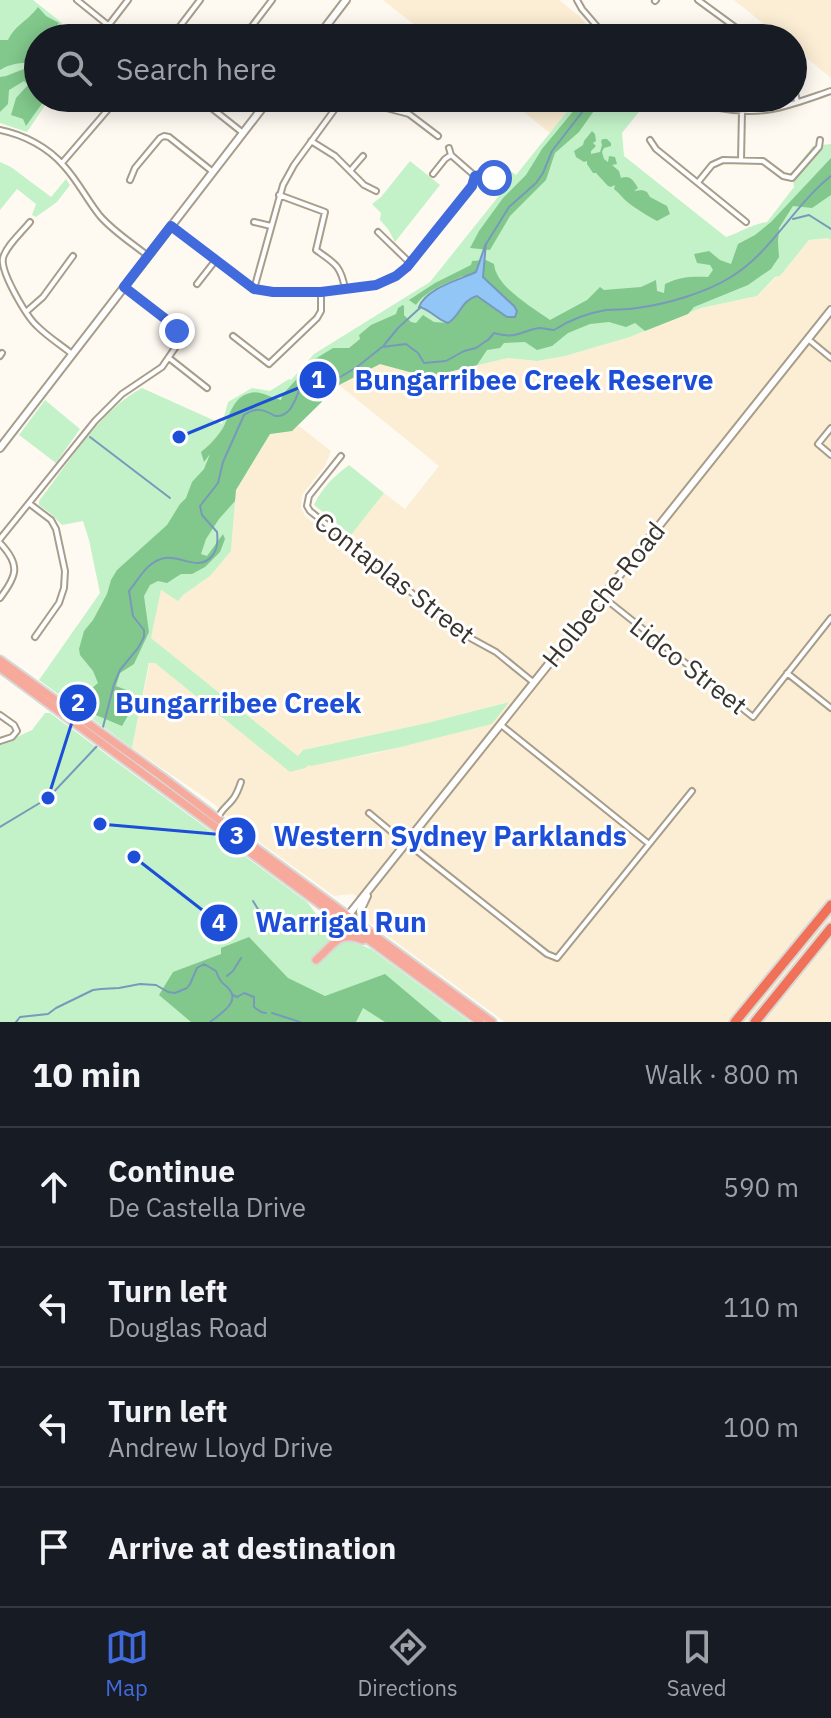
<!DOCTYPE html>
<html lang="en">
<head>
<meta charset="utf-8">
<style>
  :root { --surface:#171b24; --page:#20242c; --text:#f1f3f6; --muted:#9ea1a6; --line:#363941; --accent:#416adc }
  body { margin:0; font-family:"IBM Plex Sans",sans-serif; background:var(--page); color:var(--text) }
  .stop { position:absolute; width:24px; height:24px; margin:-18px; border:6px solid #416adc; border-radius:50%; background:#fff }
  .stop.end { background:#416adc; border-color:#fff; box-shadow:0 2px 8px #0008 }
  .list { margin:0; padding:0; list-style:none }
  h2 { display:flex; justify-content:space-between; align-items:center; height:104px; margin:0; padding:0 32px; font-size:34px }
  h2 small { font-size:26px; font-weight:400; color:var(--muted) }
  .list li { display:grid; grid-template-columns:52px 1fr auto; gap:24px; align-items:center; box-sizing:border-box; height:120px; padding:0 32px; border-top:2px solid var(--line) }
  .list b { display:block; font-size:30px; white-space:nowrap }
  .list p { margin:0; font-size:26px; white-space:nowrap; color:var(--muted) }
  .list em { font-size:26px; font-style:normal; color:var(--muted) }
  .icon { flex:none; width:44px; height:44px; fill:none; stroke:currentColor; stroke-width:2; stroke-linecap:round; stroke-linejoin:round }
  .map { position:relative; flex:none; width:831px; height:1022px; overflow:hidden }
  .search { position:absolute; background:var(--surface); box-shadow:0 4px 20px #0003; left:24px; right:24px; top:24px; height:88px; display:flex; align-items:center; gap:20px; box-sizing:border-box; padding:0 28px; border-radius:44px; color:var(--muted); font-size:30px }
  .sheet { height:584px; background:var(--surface) }
  nav { display:flex; justify-content:space-around; align-items:center; box-sizing:border-box; height:112px; border-top:2px solid var(--line); background:var(--surface); font-size:22px; color:var(--muted) }
  nav a { display:grid; justify-items:center; gap:4px }
  nav .on { color:var(--accent) }
  .map>svg:first-child { display:block }
  .built { fill:#fceed4 }
  .green { fill:#c3f2c8 }
  .forest { fill:#82c88c }
  .water { fill:#91c6f7; stroke:#779aba; stroke-width:2 }
  .lines { fill:none; stroke-linecap:round; stroke-linejoin:round }
  .stream { stroke:#779aba; stroke-width:2 }
  .street-casing { stroke:#a79d8b; stroke-width:8 }
  .secondary-casing { stroke:#a79d8b; stroke-width:10 }
  .primary-casing { stroke:#d7d7d5; stroke-width:11 }
  .highway-casing { stroke:#d7d7d5; stroke-width:13 }
  .street { stroke:#fff; stroke-width:4 }
  .secondary { stroke:#fff; stroke-width:6 }
  .primary { stroke:#f7aa9b; stroke-width:7 }
  .highway { stroke:#f17158; stroke-width:9 }
  .route { stroke:#416adc; stroke-width:10 }
  .labels { text-anchor:middle; dominant-baseline:central; stroke-width:6; stroke-linejoin:round; paint-order:stroke }
  .street-label { font-size:26px; fill:#39352d; stroke:#fff }
  .leader { fill:none; stroke:#1d4ed8; stroke-width:3 }
  .callout-dot { fill:#1d4ed8; stroke:#fff; stroke-width:3 }
  .mark-label { font-size:24px; text-anchor:middle; font-weight:bold; fill:#fff }
  .callout-label { font-size:28px; text-anchor:middle; font-weight:bold; fill:#1d4ed8; stroke:#fff; stroke-width:6; stroke-linejoin:round; paint-order:stroke }
</style>
</head>
<body>
<div class="map">
<svg width="831" height="1022" viewBox="0 0 831 1022">
  <rect width="100%" height="100%" fill="#fefaf2"/>
  <path class="built" d="M383 0H559L579 16 591 30 592 38H431Z
    M734 0H831V78L793 47V38H781Z
    M506 98H578L550 133Z
    M829 238 831 240V1022H505L370 923 366 904 353 894 334 896 233 823 213 803 132 748 150 662 155 663 309 765 372 754 492 724 508 702 427 723 303 750 298 756 151 638 161 589 183 595 210 576 231 550 236 490 270 434 292 431 298 425 331 451 325 466 302 495 301 508 305 516 342 546 384 493 405 509 439 466 339 385 380 363 428 377 508 358 537 361 565 356 630 337 701 308 757 296 776 277 780 276 809 240Z"/>
  <path class="green" d="M0 0H33L62 23 51 38H38V98H50L27 132 0 123Z
    M578 98H650L622 133 624 156 726 237C741 232 752 224 767 222L794 187 792 173 813 146 831 144V240L828 238 809 240 780 276 775 277 757 296 701 308 630 337 565 356 537 361 508 358 428 377 380 364 339 385 292 431 270 434 236 490 231 551 210 576 183 595 178 601 161 590 151 638 298 756 303 750 427 723 509 702 492 724 401 747 311 766 309 765 305 768 290 772 155 663H149L132 748 39 680 100 593 89 540 83 521 62 525 51 514 39 505V501C67 465 101 409 142 388L222 424 228 402 252 388 270 391 289 379 291 380 314 354 430 282 498 197 501 190 494 183 497 179 500 181 509 170 516 175Z
    M410 161 440 185 395 242 388 229 380 220 381 213 372 204 381 197Z
    M0 162 11 167 51 197 66 179 70 185 57 202 36 217 32 215 36 204 17 189 0 210Z
    M45 400 80 429 56 463 19 435Z
    M349 465 384 493 351 535 314 505C321 489 335 475 349 465Z
    M45 713H50L307 902C315 911 324 928 333 934 340 939 361 944 371 949L470 1022H0V745L32 730Z"/>
  <path class="forest" d="M38 7 46 16 59 23 48 38H38V63C26 62 10 63 0 70V40H8C16 24 28 21 38 7Z
    M24 69 31 74 38 73V98H46L26 126 23 119 11 115 16 98 28 85 24 81 9 90 8 104 0 112V77L6 76Z
    M584 98H603L579 132 555 153 546 180 510 216 490 250 470 248 479 231 503 198 526 175 542 149Z
    M592 131 595 134 596 141 593 143 596 146 591 151V154L600 152 602 145 601 141 603 139H607L611 143V146L604 148 602 152 604 159 608 162 609 156 615 157 617 164 612 165 619 171 621 178C630 175 633 180 638 188L634 191 642 190 647 192 650 197 667 206 670 214 657 221C648 216 631 206 624 199 621 196 618 192 614 189L615 185 611 187 608 186 596 173H593L587 164V161L584 162 576 157 574 151 583 145 584 141Z
    M831 158V195L812 208 793 206 779 228 778 242 779 257 771 269 748 285 694 307 688 314 645 331 635 323 626 327 609 322 590 324 568 333 552 346 537 350 525 342 504 343 500 348 487 350 477 365 428 377 380 364 339 385 292 431 270 434 236 490 235 501 219 519 206 539 201 554 207 556 223 534 225 539 220 552 205 567 192 574H181L167 583 158 581 150 585 144 596 149 632 134 664 120 673 116 686 129 691 133 698 130 712 122 726 91 713 85 703 76 699 73 684 91 689 98 683 93 671 80 655 79 649 84 631 93 620 107 594 111 580 117 570 167 525 180 504 186 498 192 482 204 469 210 454 204 462 201 452C209 446 218 436 223 428 230 415 233 397 250 393 260 390 271 398 281 400L283 394 315 359 333 348H349L360 339 359 335 371 325 396 314 398 308 403 305 404 306V315L411 322 416 323 423 315 434 322 449 323 470 297V285L463 276C447 283 426 290 416 305L409 300 435 283 471 265 472 261 486 260 494 264C496 287 532 307 550 320L587 300 600 287 604 290 641 287 656 280 657 291 664 293 665 284C679 277 692 276 708 277L713 270 710 265 697 263 694 254 709 251 720 260 731 264 738 244 755 235 771 222Z
    M249 937 288 978 325 996 385 974 442 1022H385L363 1008 356 1022H191L159 995 173 972 221 954V948Z"/>
  <path class="water" d="M486 243 483 277 514 306 517 311 515 317H507L477 296C461 300 461 315 448 323 437 320 430 309 419 307 426 288 459 280 476 272Z"/>
  <g class="lines">
    <path class="stream" d="M793 219 809 215 831 229
      M486 244 509 207 536 183 543 173 552 151 593 98
      M384 345 398 328 421 307
      M90 437 170 498
      M103 727 114 684 120 670 138 648 144 637V630L133 616 129 591C139 579 147 561 165 558 181 555 199 572 212 556 218 549 218 540 217 532L202 515 200 506 218 483 223 462 244 415C256 407 263 409 275 416 291 417 295 400 300 388L325 386 357 367 382 347 406 344 418 353 424 363 446 361 464 351 476 348 489 339 494 333C517 340 522 330 540 328 541 328 553 330 554 330 568 321 588 313 606 310 616 309 627 310 637 308 667 304 705 293 731 277 772 252 794 205 831 176
      M0 827 48 798 98 745
      M253 901 261 914 260 925
      M227 976 233 971 241 958
      M233 995 237 997 244 993 254 997V1007L261 1012 266 1013
      M272 1013 300 1022
      M16 1022 20 1017 48 1014 56 1008 93 990 101 989 119 988 140 984 156 985 168 992 175 993 187 988 190 984 197 968 204 964 216 971C219 979 220 981 227 987 243 1001 220 1014 210 1022"/>
    <g class="street-casing">
      <path id="street" d="M77 0 124 38
        M577 0 582 9 607 38
        M698 0 750 38
        M655 1 656 0
        M108 26 128 0
        M171 38 200 0
        M243 38 272 0
        M793 82 797 102
        M199 98 243 133
        M361 98 371 104 409 114 438 136
        M685 98C714 109 746 115 777 108 795 104 813 97 831 91
        M383 107 385 98
        M0 130C24 135 48 147 64 166 78 181 87 200 100 216 114 232 132 243 148 256
        M650 140 656 149 746 222
        M311 141 335 156 364 185 376 191
        M449 148 451 155 475 176
        M741 160 742 111
        M62 163 111 106V98
        M350 171 363 156
        M433 174 445 159 451 155
        M475 176 488 174 494 178
        M130 180 135 168 160 138 164 136 169 137 213 172
        M699 181 712 165 723 160 763 161 783 176 792 178 819 147 820 140
        M279 195 325 212 316 250C334 263 341 265 345 289
        M30 222C22 232 6 246 3 258 0 272 27 317 37 326 48 337 61 345 72 354
        M254 222 271 226
        M171 226 254 289 273 292H321L376 285 396 276 407 267 472 186 475 176
        M378 232 410 263
        M197 284 215 261
        M254 289 283 185 294 165 343 98
        M26 312 43 297 73 256
        M233 336 269 364 317 318 321 311V293
        M808 339 831 358
        M0 356 2 353
        M169 358 207 388
        M831 428 818 444 831 455
        M341 456 309 496 307 506 310 511 463 634 496 652 533 682
        M30 504 51 520 56 529 65 571 64 588 59 603 35 637
        M0 539 95 421 122 394 162 367 177 345 178 336 174 326 124 287
        M0 543C21 565 17 576 0 598
        M603 597 753 717 831 618
        M787 673 831 708
        M0 715 14 725 17 731 12 737 0 741
        M501 725 649 844
        M369 813 405 843
        M218 819C220 810 227 807 233 799 237 794 239 788 241 782
        M407 843 547 954 557 958 692 791"/>
    </g>
    <g class="secondary-casing">
      <path id="secondary" d="M317 38 346 0
        M0 448 270 98
        M347 917 831 310
        M362 925 360 911 367 896"/>
    </g>
    <g class="primary-casing">
      <path id="primary" d="M0 660 161 776 257 849 492 1022
        M0 668 480 1022
        M316 960C334 945 338 930 363 940"/>
    </g>
    <g class="highway-casing">
      <path id="highway" d="M735 1022 831 905
        M755 1022 831 928"/>
    </g>
    <use href="#street" class="street"/>
    <use href="#secondary" class="secondary"/>
    <use href="#primary" class="primary"/>
    <use href="#highway" class="highway"/>
  </g>
  <g class="lines">
    <path class="route" d="M177 331 172 324 124 287 171 226 254 289 273 292H321L376 285 396 276 407 267 472 186 475 176 487 174 494 178"/>
  </g>
  <g class="labels">
    <g class="street-label">
      <text transform="translate(395 577) rotate(38)">Contaplas Street</text>
      <text transform="translate(603 594) rotate(-51)">Holbeche Road</text>
      <text transform="translate(689 665) rotate(38)">Lidco Street</text>
    </g>
  </g>
  <path class="leader" d="M179 437L318 380M48 798L78 703M100 824L237 836M134 857L219 923"/>
  <g class="callout-dot">
    <circle cx="179" cy="437" r="8"/>
    <circle cx="48" cy="798" r="8"/>
    <circle cx="100" cy="824" r="8"/>
    <circle cx="134" cy="857" r="8"/>
    <circle cx="318" cy="380" r="20"/>
    <circle cx="78" cy="703" r="20"/>
    <circle cx="237" cy="836" r="20"/>
    <circle cx="219" cy="923" r="20"/>
  </g>
  <g class="mark-label">
    <text x="318" y="388">1</text>
    <text x="78" y="711">2</text>
    <text x="237" y="844">3</text>
    <text x="219" y="931">4</text>
  </g>
  <g class="callout-label">
    <text x="534" y="390">Bungarribee Creek Reserve</text>
    <text x="238" y="713">Bungarribee Creek</text>
    <text x="450" y="846">Western Sydney Parklands</text>
    <text x="341" y="932">Warrigal Run</text>
  </g>
</svg>
<div class="stop" style="left:494px;top:178px"></div>
<div class="stop end" style="left:177px;top:331px"></div>
<div class="search"><svg class="icon" aria-label="search" viewBox="0 0 24 24"><circle cx="10" cy="10" r="6"/><path d="M15 15l6 6"/></svg>Search here</div>
</div>
<section class="sheet">
<h2>10 min<small>Walk · 800 m</small></h2>
<ul class="list">
<li><svg class="icon" aria-label="ahead" viewBox="0 0 24 24"><path d="M12 20V5M6 11l6-6 6 6"/></svg><div><b>Continue</b><p>De Castella Drive</p></div><em>590 m</em></li>
<li><svg class="icon" aria-label="left" viewBox="0 0 24 24"><path d="M17 20v-9H6M10 6l-5 5 5 5"/></svg><div><b>Turn left</b><p>Douglas Road</p></div><em>110 m</em></li>
<li><svg class="icon" aria-label="left" viewBox="0 0 24 24"><path d="M17 20v-9H6M10 6l-5 5 5 5"/></svg><div><b>Turn left</b><p>Andrew Lloyd Drive</p></div><em>100 m</em></li>
<li><svg class="icon" aria-label="arrive" viewBox="0 0 24 24"><path d="M6 21V4h12l-3 4 3 4H6"/></svg><div><b>Arrive at destination</b></div></li>
</ul>
</section>
<nav>
<a class="on"><svg class="icon" aria-label="map" viewBox="0 0 24 24"><path d="M3 6l6-2 6 2 6-2v14l-6 2-6-2-6 2zM9 4v14M15 6v14"/></svg>Map</a>
<a><svg class="icon" aria-label="directions" viewBox="0 0 24 24"><path d="M12 3l9 9-9 9-9-9zM9 14v-3h6M13 9l2 2-2 2"/></svg>Directions</a>
<a><svg class="icon" aria-label="saved" viewBox="0 0 24 24"><path d="M7 4h10v16l-5-4-5 4z"/></svg>Saved</a>
</nav>
</body>
</html>
